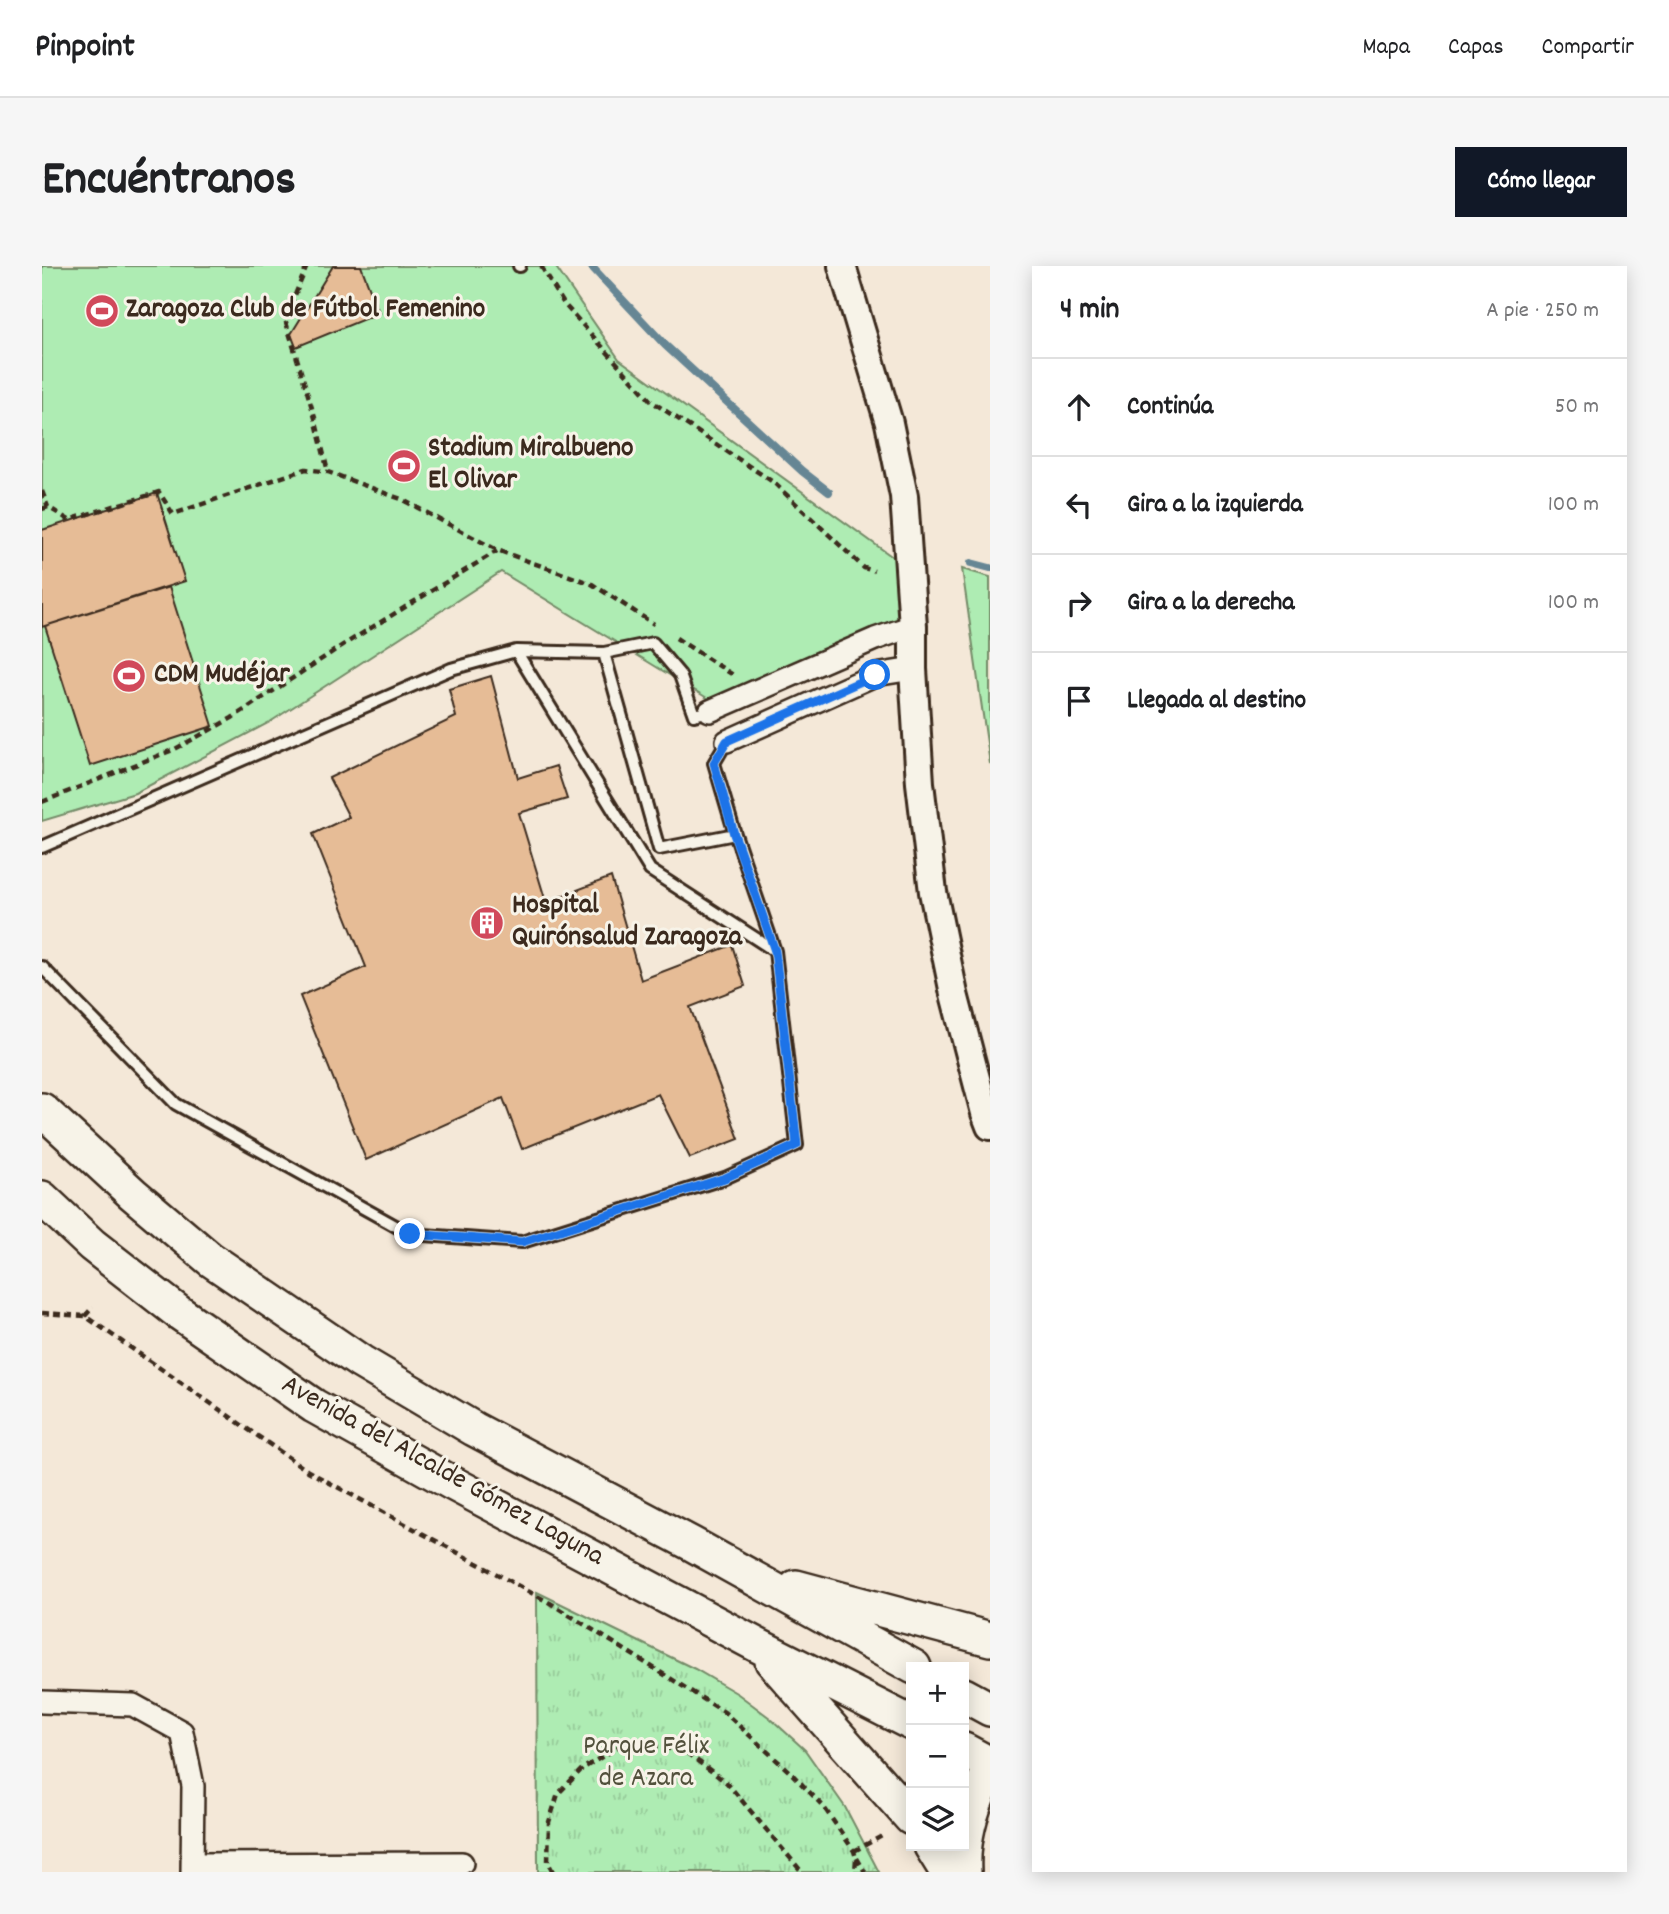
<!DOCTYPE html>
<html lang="es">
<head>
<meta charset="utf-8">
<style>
  :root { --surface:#fff; --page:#f6f6f6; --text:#202124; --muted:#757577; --line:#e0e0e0; --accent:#111827 }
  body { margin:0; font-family:Dekko,sans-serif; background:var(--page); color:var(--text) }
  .controls { position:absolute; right:21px; bottom:21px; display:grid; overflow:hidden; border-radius:0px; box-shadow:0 4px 18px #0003 }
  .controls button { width:63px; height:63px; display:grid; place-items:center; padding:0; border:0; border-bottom:2px solid var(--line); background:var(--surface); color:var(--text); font:35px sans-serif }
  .stop { position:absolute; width:21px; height:21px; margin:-16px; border:5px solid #1a73e8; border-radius:50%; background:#fff }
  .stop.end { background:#1a73e8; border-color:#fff; box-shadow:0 2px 7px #0008 }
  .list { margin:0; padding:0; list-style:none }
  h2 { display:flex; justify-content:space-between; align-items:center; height:91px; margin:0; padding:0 28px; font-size:30px }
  h2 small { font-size:23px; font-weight:400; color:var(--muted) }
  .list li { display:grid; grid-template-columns:46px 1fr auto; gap:21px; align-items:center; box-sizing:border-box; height:98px; padding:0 28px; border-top:2px solid var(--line) }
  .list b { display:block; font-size:26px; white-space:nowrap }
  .list em { font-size:23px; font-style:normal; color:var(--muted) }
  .icon { flex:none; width:38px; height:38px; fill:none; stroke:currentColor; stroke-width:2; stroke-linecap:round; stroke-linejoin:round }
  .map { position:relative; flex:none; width:948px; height:1606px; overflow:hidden; border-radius:0px }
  header { display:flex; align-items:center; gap:42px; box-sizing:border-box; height:98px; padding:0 35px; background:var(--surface); border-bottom:2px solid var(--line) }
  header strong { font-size:33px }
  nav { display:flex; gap:38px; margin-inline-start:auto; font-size:24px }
  .intro { display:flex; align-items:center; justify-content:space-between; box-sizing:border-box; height:168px; padding:0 42px }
  h1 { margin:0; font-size:49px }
  .button { padding:18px 32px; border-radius:0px; background:var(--accent); color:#fff; font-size:24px; font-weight:700 }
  main { display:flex; gap:42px; padding:0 42px }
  aside { flex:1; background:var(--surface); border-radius:0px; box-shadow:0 4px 18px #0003 }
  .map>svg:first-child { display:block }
  .green { fill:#aeecb3; stroke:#748b68; stroke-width:2 }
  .park { fill:url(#park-tufts); stroke:#748b68; stroke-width:2 }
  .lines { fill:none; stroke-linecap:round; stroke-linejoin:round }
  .stream { stroke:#668694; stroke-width:8 }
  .building { fill:#e6bc96; stroke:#3b2a1e; stroke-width:2 }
  .service-casing { stroke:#3b2a1e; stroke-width:16 }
  .minor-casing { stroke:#3b2a1e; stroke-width:26 }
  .tertiary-casing { stroke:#3b2a1e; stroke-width:32 }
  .primary-casing { stroke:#3b2a1e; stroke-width:38 }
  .path { stroke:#3b2a1e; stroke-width:4.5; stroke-dasharray:7 5; stroke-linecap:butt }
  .service { stroke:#f7f3e8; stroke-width:10 }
  .minor { stroke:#f7f3e8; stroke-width:21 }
  .tertiary { stroke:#f7f3e8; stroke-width:26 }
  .primary { stroke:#f7f3e8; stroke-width:33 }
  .route { stroke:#1a73e8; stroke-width:9 }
  .labels { text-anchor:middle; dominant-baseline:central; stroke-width:6; stroke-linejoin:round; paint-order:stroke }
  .poi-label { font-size:28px; font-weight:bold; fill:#3b2a1e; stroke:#f7f3e8; text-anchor:start }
  .street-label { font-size:28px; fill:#3b2a1e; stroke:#f7f3e8 }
  .park-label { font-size:28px; fill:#52513c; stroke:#f7f3e8 }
</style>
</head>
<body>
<header>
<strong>Pinpoint</strong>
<nav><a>Mapa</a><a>Capas</a><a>Compartir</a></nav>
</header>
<div class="intro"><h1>Encuéntranos</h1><a class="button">Cómo llegar</a></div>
<main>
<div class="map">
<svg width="948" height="1606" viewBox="0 0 948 1606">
  <defs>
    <pattern id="park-tufts" width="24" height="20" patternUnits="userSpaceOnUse" patternTransform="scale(1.75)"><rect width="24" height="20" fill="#aeecb3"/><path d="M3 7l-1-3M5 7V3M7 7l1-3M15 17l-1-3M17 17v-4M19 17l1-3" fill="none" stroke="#97cb9a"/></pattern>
  </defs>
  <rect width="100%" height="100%" fill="#f4e8d8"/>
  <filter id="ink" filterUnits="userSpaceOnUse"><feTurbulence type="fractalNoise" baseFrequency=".0143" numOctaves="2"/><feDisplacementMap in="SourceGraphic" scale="14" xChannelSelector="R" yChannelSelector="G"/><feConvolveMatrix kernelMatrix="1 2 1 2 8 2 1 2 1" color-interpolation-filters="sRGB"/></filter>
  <g filter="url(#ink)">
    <path class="green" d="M0 0H513L577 93 881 313V354L675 438 459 306 228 456 93 527 0 555Z
      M920 303 948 311V498Z"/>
    <path class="park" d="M495 1326 653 1403 696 1428 728 1452 763 1484 803 1541 837 1606H496Z"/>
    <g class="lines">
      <path class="stream" d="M549 0 623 79 760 205 787 226
        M929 297 948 302"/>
    </g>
    <path class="building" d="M291 0H319L337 47 254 81 249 68Z
      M115 227 143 315 0 361V264Z
      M127 321 171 460 48 500 3 360Z
      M449 410 476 512 514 500 525 533 477 547 504 636 569 611 599 714 690 679 703 720 648 741 697 873 648 892 616 828 480 883 461 832 324 894 258 730 324 701 271 568 307 551 287 512 414 451 407 423Z"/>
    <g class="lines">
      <g class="service-casing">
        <path id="service" d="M477 0H478
          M474 385 562 387
          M668 445 652 449 638 409 611 377 562 387 617 583 693 568 672 497 685 475
          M693 568 733 685
          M0 581 409 403 474 385 608 604 733 685 755 879 683 912 480 976 368 968 134 838 0 701"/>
      </g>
      <g class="minor-casing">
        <path id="minor" d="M668 445 833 373 871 360
          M685 475 833 409 871 403
          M0 1436 91 1439 140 1466 151 1520 150 1606
          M151 1598 420 1597"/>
      </g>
      <g class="tertiary-casing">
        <path id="tertiary" d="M800 0 847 157 862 230 871 360V403L878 517 891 626 912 728 943 847 948 860"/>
      </g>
      <g class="primary-casing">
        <path id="primary" d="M0 844 91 928 168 993 319 1096 432 1163 650 1278 872 1401
          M0 932 50 979 136 1046 272 1140 410 1217 717 1380 869 1457
          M754 1321 948 1373
          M730 1395 869 1552
          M922 1429 948 1443
          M922 1484 948 1498
          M889 1580 905 1606
          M922 1606C920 1570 931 1536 948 1504"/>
      </g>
      <path class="path" d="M265 0 243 53 273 152 286 206
        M499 0 522 38 609 135 731 216 822 302 832 305
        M0 225 6 241
        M0 243 6 241 27 254 117 226 131 248 264 203 286 206 359 233 455 284 550 318 612 358
        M634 372 691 409
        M0 536 133 483 190 452 301 379 455 285
        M0 1047 43 1050 266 1205 508 1337 682 1446 750 1508 781 1540 812 1585 814 1592 813 1606
        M43 1050 51 1041
        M812 1585 840 1570
        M815 1592 823 1606
        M511 1606 506 1596 507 1556 516 1528 540 1503 581 1478 620 1481 645 1487 685 1517 760 1606"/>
      <use href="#service" class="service"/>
      <use href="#minor" class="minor"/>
      <use href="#tertiary" class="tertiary"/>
      <use href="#primary" class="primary"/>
    </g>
  </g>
  <g class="lines" filter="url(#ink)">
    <path class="route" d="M368 968 480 976 683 912 755 879 733 685 692 568 672 497 685 475 833 409"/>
  </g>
  <defs>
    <g id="stadium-disc" transform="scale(1.75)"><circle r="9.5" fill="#d1495b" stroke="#f7f3e8"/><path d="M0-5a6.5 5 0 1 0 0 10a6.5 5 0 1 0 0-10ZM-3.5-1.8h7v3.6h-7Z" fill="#fff"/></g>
    <g id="building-disc" transform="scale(1.75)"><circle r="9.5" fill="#d1495b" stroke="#f7f3e8"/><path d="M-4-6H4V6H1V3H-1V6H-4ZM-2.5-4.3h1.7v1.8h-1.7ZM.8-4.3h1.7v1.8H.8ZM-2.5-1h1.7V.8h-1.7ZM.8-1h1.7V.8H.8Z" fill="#fff"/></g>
  </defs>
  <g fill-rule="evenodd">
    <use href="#stadium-disc" x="60" y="45"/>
    <use href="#stadium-disc" x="362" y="200"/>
    <use href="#stadium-disc" x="87" y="410"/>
    <use href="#building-disc" x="445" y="657"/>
  </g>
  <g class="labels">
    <g class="poi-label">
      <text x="84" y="45">Zaragoza Club de Fútbol Femenino</text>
      <text x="386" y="184">Stadium Miralbueno<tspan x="386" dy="32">El Olivar</tspan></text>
      <text x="112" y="410">CDM Mudéjar</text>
      <text x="470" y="641">Hospital<tspan x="470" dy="32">Quirónsalud Zaragoza</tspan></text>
    </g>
    <g class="street-label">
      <text transform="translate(400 1206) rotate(29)">Avenida del Alcalde Gómez Laguna</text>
    </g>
    <g class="park-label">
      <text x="604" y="1482">Parque Félix<tspan x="604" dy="32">de Azara</tspan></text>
    </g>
  </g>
</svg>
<div class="controls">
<button>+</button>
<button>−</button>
<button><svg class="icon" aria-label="layers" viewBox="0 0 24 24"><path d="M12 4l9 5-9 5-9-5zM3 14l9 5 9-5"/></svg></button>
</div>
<div class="stop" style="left:833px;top:409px"></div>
<div class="stop end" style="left:368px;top:968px"></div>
</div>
<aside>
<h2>4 min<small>A pie · 250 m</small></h2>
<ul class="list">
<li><svg class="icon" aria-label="ahead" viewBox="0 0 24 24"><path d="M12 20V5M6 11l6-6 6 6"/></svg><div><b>Continúa</b></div><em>50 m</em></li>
<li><svg class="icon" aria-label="left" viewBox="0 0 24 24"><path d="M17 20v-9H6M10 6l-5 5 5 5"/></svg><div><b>Gira a la izquierda</b></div><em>100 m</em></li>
<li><svg class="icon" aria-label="right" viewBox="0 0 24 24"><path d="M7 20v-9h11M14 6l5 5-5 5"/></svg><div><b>Gira a la derecha</b></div><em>100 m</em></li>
<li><svg class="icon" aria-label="arrive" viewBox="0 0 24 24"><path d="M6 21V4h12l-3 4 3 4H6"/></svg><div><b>Llegada al destino</b></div></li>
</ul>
</aside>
</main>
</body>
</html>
